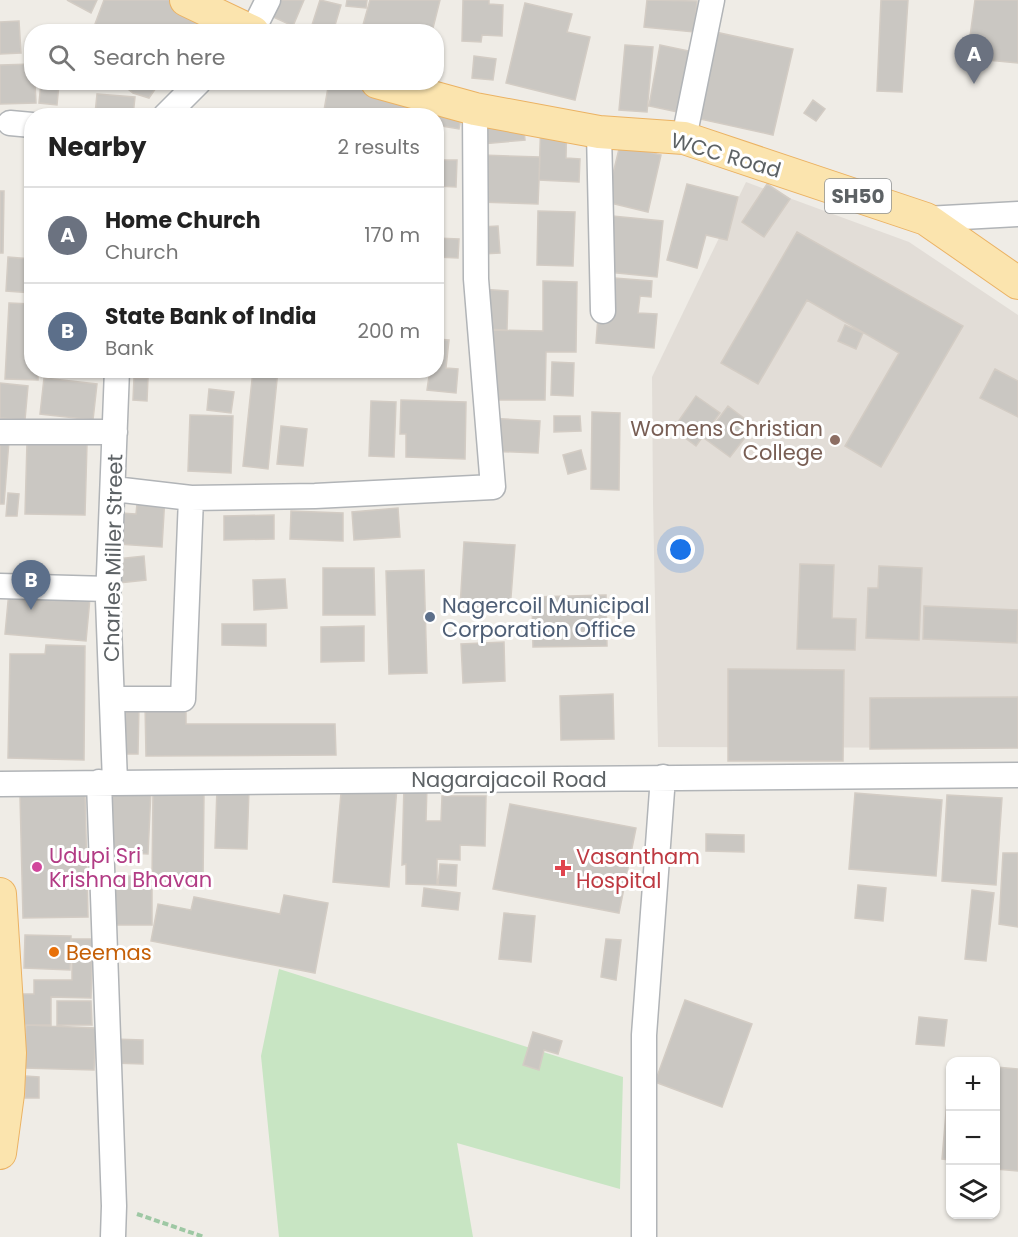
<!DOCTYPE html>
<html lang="en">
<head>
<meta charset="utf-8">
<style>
  :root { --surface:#fff; --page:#f6f6f6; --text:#222; --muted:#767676; --line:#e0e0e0; --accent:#ea580c }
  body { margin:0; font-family:Poppins,sans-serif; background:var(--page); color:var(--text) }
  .controls { position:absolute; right:18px; bottom:18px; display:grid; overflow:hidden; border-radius:12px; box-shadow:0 2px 4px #0004 }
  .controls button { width:54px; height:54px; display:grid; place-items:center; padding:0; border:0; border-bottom:2px solid var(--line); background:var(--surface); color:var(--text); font:30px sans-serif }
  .you { position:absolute; left:681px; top:550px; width:21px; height:21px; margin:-15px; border:4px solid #fff; border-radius:50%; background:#1a73e8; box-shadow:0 0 0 9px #1a73e833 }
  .badge { display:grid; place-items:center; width:39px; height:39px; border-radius:50%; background:var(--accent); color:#fff; font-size:20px; font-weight:700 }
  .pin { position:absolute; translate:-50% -50px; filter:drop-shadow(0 2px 3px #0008) }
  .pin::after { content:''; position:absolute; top:32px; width:21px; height:18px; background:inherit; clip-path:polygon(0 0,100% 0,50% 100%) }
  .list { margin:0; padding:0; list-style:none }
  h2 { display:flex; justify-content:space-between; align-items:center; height:78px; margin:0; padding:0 24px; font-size:26px }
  h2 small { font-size:20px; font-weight:400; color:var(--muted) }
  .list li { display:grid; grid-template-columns:39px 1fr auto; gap:18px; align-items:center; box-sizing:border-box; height:96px; padding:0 24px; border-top:2px solid var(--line) }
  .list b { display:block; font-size:22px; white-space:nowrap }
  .list p { margin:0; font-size:20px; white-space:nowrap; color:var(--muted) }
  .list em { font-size:20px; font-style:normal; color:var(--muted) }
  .icon { flex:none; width:33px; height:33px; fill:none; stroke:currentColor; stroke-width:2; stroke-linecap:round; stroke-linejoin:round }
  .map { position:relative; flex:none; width:1018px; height:1237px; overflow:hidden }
  .search { position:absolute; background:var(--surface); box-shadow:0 2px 4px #0004; left:24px; top:24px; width:420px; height:66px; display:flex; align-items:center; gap:15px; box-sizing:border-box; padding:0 21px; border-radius:24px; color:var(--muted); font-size:22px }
  .panel { position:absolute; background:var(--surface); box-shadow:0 2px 4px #0004; left:24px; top:108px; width:420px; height:270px; border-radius:24px }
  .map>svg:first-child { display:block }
  .education { fill:#e2ddd7 }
  .green { fill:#c8e5c3 }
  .building { fill:#cac7c2; stroke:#d3ccc4; stroke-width:1.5 }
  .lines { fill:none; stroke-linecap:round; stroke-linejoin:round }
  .minor-casing { stroke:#b1b4b7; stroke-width:27 }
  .major-casing { stroke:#ebb263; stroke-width:34 }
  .path { stroke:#9ec8a4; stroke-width:4; stroke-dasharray:6 3; stroke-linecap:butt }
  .minor { stroke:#fff; stroke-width:24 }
  .major { stroke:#fbe4ae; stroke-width:32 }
  .education-dot { fill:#8d6e63; stroke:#fff; stroke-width:2 }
  .service-dot { fill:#5c6f8a; stroke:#fff; stroke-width:2 }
  .hotel-dot { fill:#d1479c; stroke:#fff; stroke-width:2 }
  .health-dot { fill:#e0444e; stroke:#fff; stroke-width:2 }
  .food-dot { fill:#e8710a; stroke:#fff; stroke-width:2 }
  .labels { text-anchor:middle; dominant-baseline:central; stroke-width:6; stroke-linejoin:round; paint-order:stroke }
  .shield { fill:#fff; stroke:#8e9193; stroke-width:1.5 }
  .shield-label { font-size:20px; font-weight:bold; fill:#5d6265 }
  .street-label { font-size:21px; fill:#5d6265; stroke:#fff }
  .education-label { font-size:21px; fill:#785e54; stroke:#fff; text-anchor:end }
  .service-label { font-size:21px; fill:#4e5e75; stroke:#fff; text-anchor:start }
  .hotel-label { font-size:21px; fill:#b23c85; stroke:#fff; text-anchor:start }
  .health-label { font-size:21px; fill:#be3a42; stroke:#fff; text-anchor:start }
  .food-label { font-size:21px; fill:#c56008; stroke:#fff; text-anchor:start }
</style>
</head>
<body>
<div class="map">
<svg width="1018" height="1237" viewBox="0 0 1018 1237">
  <rect width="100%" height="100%" fill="#efece6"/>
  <path class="education" d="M746 182 909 242 1018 315V748L658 747 653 503 652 377Z"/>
  <path class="green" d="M279 969 623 1077 620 1189 457 1143 473 1237H279L261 1056Z"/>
  <path class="building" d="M67 0H97L91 13Z
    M104 0H175L208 16 197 32H171L165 29 164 32H92Z
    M281 0H304L293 26 273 17Z
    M320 0 341 5 333 32H321L311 28Z
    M347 0H367L366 8 346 6Z
    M370 0H440L432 32H361Z
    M463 0H489V4L503 5 502 36 482 35 481 42 462 41Z
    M647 0 697 1 694 32 644 27Z
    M881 0H908L902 92 877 91Z
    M975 0H1018V63L967 58Z
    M525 3 572 14 567 32 590 37 575 100 506 83Z
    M19 21 21 53 0 54V22Z
    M711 31 793 49 773 135 691 117Z
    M625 45 653 47 647 112 619 110Z
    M660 45 689 51 678 112 649 106Z
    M474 56 496 59 493 80 472 78Z
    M32 64V82H35L36 103 0 104V65Z
    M41 82 59 84 57 105 39 103Z
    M119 82H160L149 98 133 93Z
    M329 82 463 107 459 129 436 125V116H323Z
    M97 94 135 97 133 116 95 114Z
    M813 100 825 109 816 121 804 113Z
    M522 110 525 140 482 144 479 114Z
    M541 115 567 116 566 158 580 159 579 182 539 180Z
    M620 145 661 155 648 212 606 202Z
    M481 155 540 157 538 204 479 202Z
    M436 160H457L456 187 436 186Z
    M687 184 738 197 727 240 706 235 697 268 667 260Z
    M767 184 790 199 764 237 742 222Z
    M0 191H4L3 253H0Z
    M538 211 575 212 573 266 537 265Z
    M602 215 663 221 657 277 597 271Z
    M498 226 500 253 482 254 481 227Z
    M797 232 963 326 881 467 845 446 899 353 807 300 758 384 721 363Z
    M436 238 459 239 458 258 436 257Z
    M8 257 32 259V293L6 291Z
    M601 277 652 281 651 297 640 296 638 313 657 314 654 348 596 343Z
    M543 281 577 282 576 352H546L545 400H488V330L543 331Z
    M480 289 508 291 507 330 479 329Z
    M9 303 32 304V370H38V380L5 379Z
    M845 325 863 333 856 349 838 341Z
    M436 339 449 340 446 368 458 369 456 393 427 390 429 376 379 370H436Z
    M552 362 574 363 573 396 551 395Z
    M995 369 1018 381V417L980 398Z
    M235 370H248L247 376 234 374Z
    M253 370H278L268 469 243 466Z
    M44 378 97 384 93 420 40 414Z
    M134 378H148L147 401 133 400Z
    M0 383 28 386 25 420 0 418Z
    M209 389 234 392 231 413 207 410Z
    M696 396 720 413 696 446 673 429Z
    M401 400 466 402 465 459 406 457V434H400Z
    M371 401 396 402 394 457 369 456Z
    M728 406 754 426 730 457 704 438Z
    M592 412 620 413 619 490 591 489Z
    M190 415 233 416 231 473 188 471Z
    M554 416H580L581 431 554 432Z
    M487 418 540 421 538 453 485 451Z
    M281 426 307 429 303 466 277 464Z
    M0 440 9 441 4 504H0Z
    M27 442 87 444 85 515 25 514Z
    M581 450 586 469 568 474 563 455Z
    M8 493 19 494 17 516H6Z
    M138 494 165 496 162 547 118 544 121 513 136 514Z
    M398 508 400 537 354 540 352 512Z
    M291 511 343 513V541L290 539Z
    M274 515V539L224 540V516Z
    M464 542 515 545 510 610 460 607Z
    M144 556 146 580 119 583 117 559Z
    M800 564 834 565 832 618 856 619 855 650 797 649Z
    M879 566 922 568 919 640 866 638 868 588H878Z
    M323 568H374L375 615H323Z
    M424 570 427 673 389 674 386 571Z
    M285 579 287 608 254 610 253 580Z
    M9 591 90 598 86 641 5 634Z
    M606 595 607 646 533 647 532 597Z
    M924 606 1018 610 1017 643 923 639Z
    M222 624H266V646L222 645Z
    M364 626V661L321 662V627Z
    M504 642 505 681 463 683 461 644Z
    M46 645 85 646 84 760 8 758 10 654H45Z
    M728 669 844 670 843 761H728Z
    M613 694 614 739 561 740 560 696Z
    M1018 697V748L870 749V698Z
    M116 703 139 704 138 754H115Z
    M145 703H186V724H335L336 755 146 756Z
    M342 782 397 787 389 887 333 882Z
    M404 785H427L426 821H441L442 796H486L485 846 460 845V860L437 859V885L406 884V864L402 865Z
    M112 787 151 789 148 854 109 852Z
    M217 788 249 789 247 849 215 848Z
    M153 792 204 793 203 883 152 882Z
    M855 793 942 800 936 876 849 869Z
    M85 794 88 917 23 918 20 796Z
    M947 795 1002 798 996 885 942 881Z
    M510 804 636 828 619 913 493 889Z
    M706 834 744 835V852L706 851Z
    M1003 853H1018V927L999 924Z
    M440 864 457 865 456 886 438 885Z
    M109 876H133V886H152V925H109Z
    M858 885 886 888 883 921 855 918Z
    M424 888 460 893 458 910 422 906Z
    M972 890 994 893 986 961 965 959Z
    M284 895 328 903 315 973 151 941 158 904 191 910 194 897 280 914Z
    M504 913 535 916 531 962 499 959Z
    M25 935 71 936 70 970 24 968Z
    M72 939H93L91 998 51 997V1025H22V994H34V980H72Z
    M606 939 621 940 616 980 601 977Z
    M685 1000 752 1024 722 1107 655 1082Z
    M57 1001H91L92 1025H57Z
    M919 1017 947 1020 944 1046 916 1044Z
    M26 1025 96 1028 94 1070 24 1068Z
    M533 1032 562 1041 558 1054 544 1050 539 1070 523 1065Z
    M113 1039 143 1040V1064L113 1063Z
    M950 1066V1160L942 1159Z
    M996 1067 1018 1069V1171L996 1169Z
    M25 1076 39 1077V1098H25Z"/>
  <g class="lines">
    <g class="minor-casing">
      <path id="minor" d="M252 32 268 0
        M165 116 199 82
        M10 123 32 125
        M599 132 603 311
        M684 138 712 0
        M926 219 1018 214
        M0 432H115
        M114 489 191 498 315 496 493 487 476 279 475 109
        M0 586 108 589
        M112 699H183L191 498
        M99 782 114 1206 113 1237
        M115 782 108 600 117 370
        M0 784 1018 775
        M644 1237V1035L663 777"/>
    </g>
    <g class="major-casing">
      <path id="major" d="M186 0 253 32
        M377 82 475 109 599 132 684 138 926 219 1018 283
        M0 894 10 1053 8 1094 0 1153"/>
    </g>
    <path class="path" d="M137 1214 204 1237"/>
    <use href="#minor" class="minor"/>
    <use href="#major" class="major"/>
  </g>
  <circle class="education-dot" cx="835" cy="440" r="6"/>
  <circle class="service-dot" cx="430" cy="617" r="6"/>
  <circle class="hotel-dot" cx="37" cy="867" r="6"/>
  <path class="health-dot" d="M560 859h6v6h6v6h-6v6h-6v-6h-6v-6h6z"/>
  <circle class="food-dot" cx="54" cy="952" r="6"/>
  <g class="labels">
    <rect class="shield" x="825" y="179" width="66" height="34" rx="4.5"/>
    <g class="shield-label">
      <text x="858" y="196">SH50</text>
    </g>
    <g class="street-label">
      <text transform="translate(726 155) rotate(16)">WCC Road</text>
      <text transform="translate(113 558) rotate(-89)">Charles Miller Street</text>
      <text x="509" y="779">Nagarajacoil Road</text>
    </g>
    <g class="education-label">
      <text x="823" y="428">Womens Christian<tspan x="823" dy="24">College</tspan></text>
    </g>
    <g class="service-label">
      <text x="442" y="605">Nagercoil Municipal<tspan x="442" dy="24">Corporation Office</tspan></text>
    </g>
    <g class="hotel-label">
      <text x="49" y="855">Udupi Sri<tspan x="49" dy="24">Krishna Bhavan</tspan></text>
    </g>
    <g class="health-label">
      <text x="576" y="856">Vasantham<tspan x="576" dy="24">Hospital</tspan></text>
    </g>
    <g class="food-label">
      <text x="66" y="952">Beemas</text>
    </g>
  </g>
</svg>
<div class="controls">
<button>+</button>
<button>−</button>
<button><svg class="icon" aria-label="layers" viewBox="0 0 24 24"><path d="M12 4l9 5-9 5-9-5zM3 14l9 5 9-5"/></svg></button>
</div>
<div class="you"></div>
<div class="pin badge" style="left:974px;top:84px;background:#6b7280">A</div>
<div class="pin badge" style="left:31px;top:610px;background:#5c6f8a">B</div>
<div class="search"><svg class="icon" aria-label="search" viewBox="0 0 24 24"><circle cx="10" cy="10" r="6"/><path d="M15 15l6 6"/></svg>Search here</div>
<section class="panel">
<h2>Nearby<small>2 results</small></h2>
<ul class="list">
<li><span class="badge" style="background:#6b7280">A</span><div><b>Home Church</b><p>Church</p></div><em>170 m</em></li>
<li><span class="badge" style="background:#5c6f8a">B</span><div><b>State Bank of India</b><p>Bank</p></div><em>200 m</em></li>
</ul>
</section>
</div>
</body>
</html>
